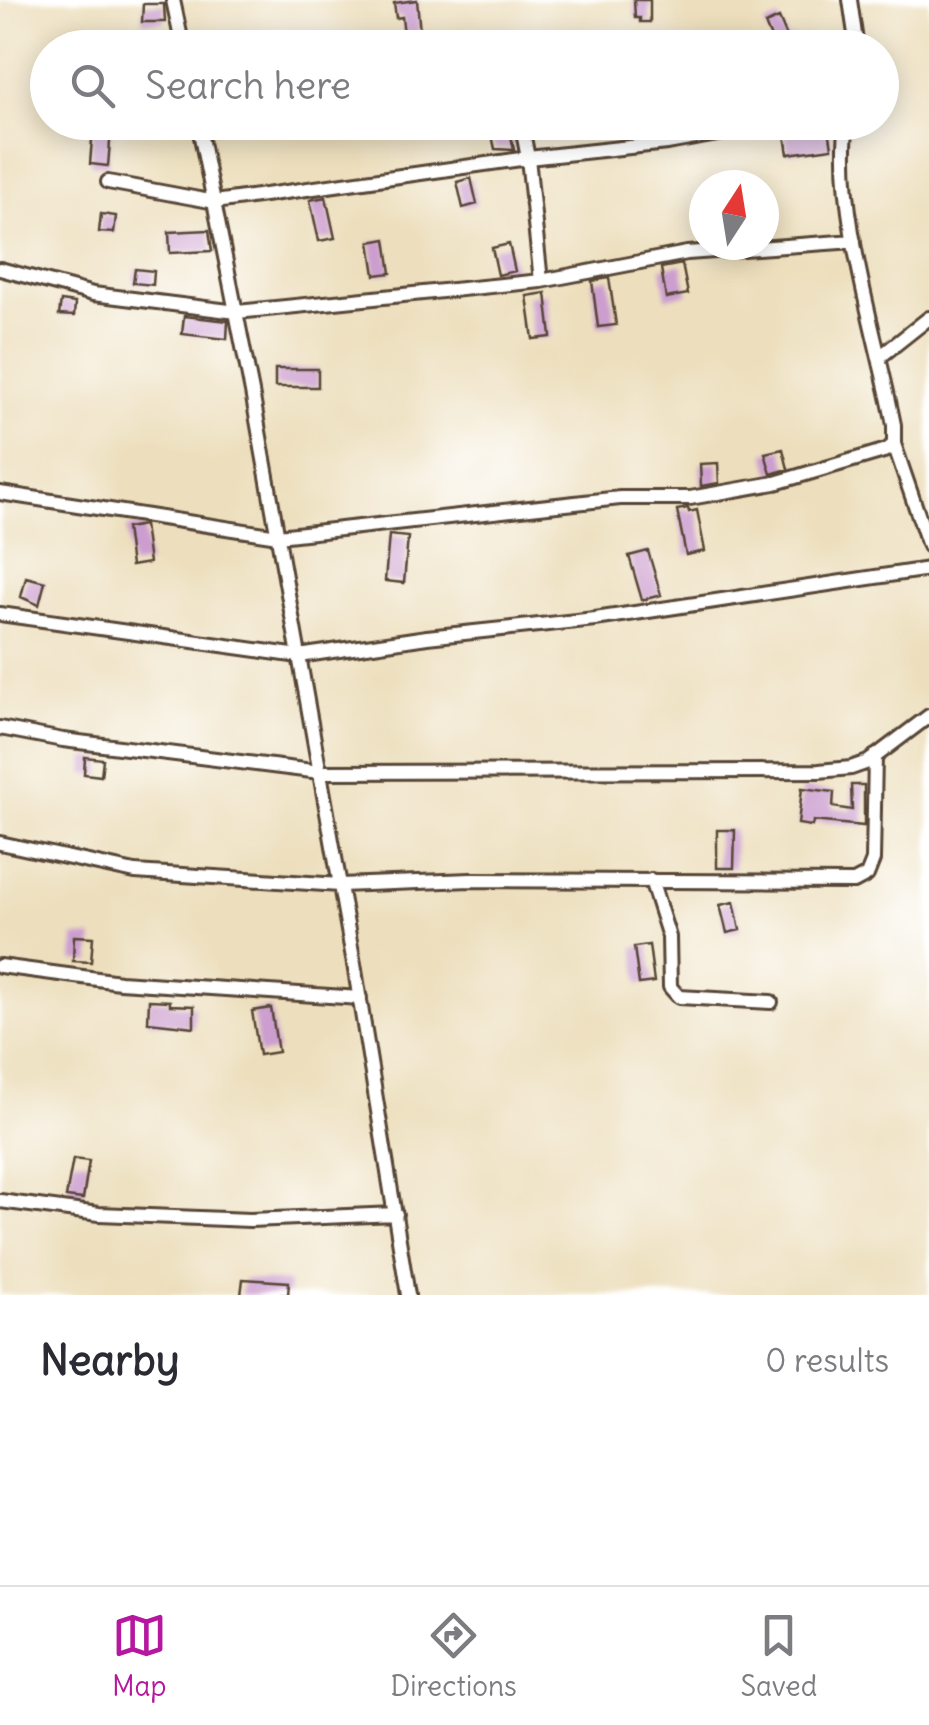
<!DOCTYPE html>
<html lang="en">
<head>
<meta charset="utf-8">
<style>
  :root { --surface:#fff; --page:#f2f2f3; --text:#2b2b33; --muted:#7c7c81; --line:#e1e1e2; --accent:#b5179e }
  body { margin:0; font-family:Delius,sans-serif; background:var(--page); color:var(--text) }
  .compass { position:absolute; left:689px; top:170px; width:90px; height:90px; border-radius:50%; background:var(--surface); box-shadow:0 5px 25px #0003; rotate:12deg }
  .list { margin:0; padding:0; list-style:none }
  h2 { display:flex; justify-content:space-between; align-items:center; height:130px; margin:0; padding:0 40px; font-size:42px }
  h2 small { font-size:32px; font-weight:400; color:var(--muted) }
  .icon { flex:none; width:55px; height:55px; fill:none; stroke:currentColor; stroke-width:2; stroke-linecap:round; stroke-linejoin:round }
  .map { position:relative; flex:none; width:929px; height:1295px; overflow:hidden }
  .search { position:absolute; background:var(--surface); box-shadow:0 5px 25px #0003; left:30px; right:30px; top:30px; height:110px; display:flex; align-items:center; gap:25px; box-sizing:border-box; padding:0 35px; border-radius:55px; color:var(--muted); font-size:38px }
  .sheet { height:290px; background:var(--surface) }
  nav { display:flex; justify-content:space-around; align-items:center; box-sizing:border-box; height:140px; border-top:2px solid var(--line); background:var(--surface); font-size:28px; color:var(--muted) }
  nav a { display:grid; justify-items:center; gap:5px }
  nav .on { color:var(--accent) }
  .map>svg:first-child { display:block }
  .building { fill:#cc9ecf }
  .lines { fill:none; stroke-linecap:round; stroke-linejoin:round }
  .minor-casing { stroke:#564536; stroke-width:18 }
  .minor { stroke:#fff; stroke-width:12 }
</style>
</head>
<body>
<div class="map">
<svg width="929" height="1295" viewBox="0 0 929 1295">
  <rect width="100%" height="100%" fill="#fff"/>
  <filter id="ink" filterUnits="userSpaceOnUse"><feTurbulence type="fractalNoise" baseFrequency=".01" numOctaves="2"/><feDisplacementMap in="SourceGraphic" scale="20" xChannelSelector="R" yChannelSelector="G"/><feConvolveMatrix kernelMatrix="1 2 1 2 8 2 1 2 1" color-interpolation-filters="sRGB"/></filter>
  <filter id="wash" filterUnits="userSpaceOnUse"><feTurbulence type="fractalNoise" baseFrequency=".0048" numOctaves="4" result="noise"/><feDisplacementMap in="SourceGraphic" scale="40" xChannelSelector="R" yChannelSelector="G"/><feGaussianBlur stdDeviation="2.25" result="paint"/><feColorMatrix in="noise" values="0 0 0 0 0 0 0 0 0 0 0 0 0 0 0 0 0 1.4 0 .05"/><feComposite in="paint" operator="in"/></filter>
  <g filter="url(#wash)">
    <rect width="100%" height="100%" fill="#eddfbd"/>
    <g id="blocks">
      <path class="building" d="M417 0 420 33 404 35 402 17 396 18 394 3Z
        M634 0H650V22H640V18H635Z
        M143 4H164L165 22H142Z
        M779 18 788 39 795 37 799 48H769L774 45 765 24Z
        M489 122H508L514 150 495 149Z
        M636 122H653L654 134 638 136Z
        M93 127 111 129 108 166 90 164Z
        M829 129 832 148 788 154 785 135Z
        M471 178 477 204 463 208 457 182Z
        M326 197 335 238 319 241 310 200Z
        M101 214 116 216 114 233 99 232Z
        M209 230 212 251 170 253 169 232Z
        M386 239 391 273 375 275 370 242Z
        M509 244 515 271 498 275 492 248Z
        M682 264 688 294 666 298 661 268Z
        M135 269 154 271 153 285 133 283Z
        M609 278 616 325 598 327 592 281Z
        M546 293 551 337 533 339 527 296Z
        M61 301 75 303 74 316 59 315Z
        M184 316 228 321 227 339 182 334Z
        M275 369H318V387H275Z
        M783 449 788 469 771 474 765 453Z
        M718 463 719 483 701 486 700 464Z
        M688 508 689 512 697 510 705 551 686 555 677 510Z
        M144 525 149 563 131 566 126 528Z
        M389 535 408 537 404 583 385 581Z
        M648 551 661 595 642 600 629 556Z
        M26 577 45 582 39 605 21 597Z
        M85 757 103 759 101 776 84 774Z
        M851 785H864V826L813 821 812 826 798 824 802 788 834 792 833 807 852 810Z
        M717 830H735L734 868H717Z
        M734 902 740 930 727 933 720 905Z
        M74 936 93 937 91 962 73 961Z
        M649 945 654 982 639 984 634 947Z
        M149 1000 170 1001V1005L194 1006V1027L148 1022Z
        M271 1008 278 1052 259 1055 252 1011Z
        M73 1159 89 1161 83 1199 66 1197Z
        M243 1279 289 1282 288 1295H241Z"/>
    </g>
  </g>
  <g filter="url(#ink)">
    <use href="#blocks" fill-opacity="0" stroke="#564536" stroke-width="2.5"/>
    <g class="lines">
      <g class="minor-casing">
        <path id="minor" d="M173 0 183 48
          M850 0 857 48
          M527 48 601 39
          M198 122 252 392 354 964 408 1295
          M521 122 528 158 541 281
          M108 182 215 202 528 158 667 143 786 122
          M0 269 93 294 237 312 541 281 687 253 854 241
          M881 356 929 318
          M894 444 929 546
          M0 493 278 536 620 498H690L775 483 887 450 894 444V425C877 337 835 209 847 122
          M0 614 299 656 427 637 595 619 929 569
          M0 728 63 740 320 772 819 771 851 768 868 762 929 716
          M0 843 135 872 340 885 471 880 854 882 867 875 873 860 875 756
          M651 880 669 937 670 987 679 997 771 1002
          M0 966 120 982 360 998
          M0 1201 99 1214 250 1220 396 1214"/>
      </g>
      <use href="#minor" class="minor"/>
    </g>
  </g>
</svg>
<svg class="compass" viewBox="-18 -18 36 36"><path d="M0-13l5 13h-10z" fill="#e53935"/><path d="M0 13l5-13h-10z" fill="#7c7c81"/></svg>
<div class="search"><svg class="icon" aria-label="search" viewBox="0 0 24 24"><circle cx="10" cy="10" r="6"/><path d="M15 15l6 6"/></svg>Search here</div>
</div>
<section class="sheet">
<h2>Nearby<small>0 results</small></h2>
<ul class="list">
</ul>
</section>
<nav>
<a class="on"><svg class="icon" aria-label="map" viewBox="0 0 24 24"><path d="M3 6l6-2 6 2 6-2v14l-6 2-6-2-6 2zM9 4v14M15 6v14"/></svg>Map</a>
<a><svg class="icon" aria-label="directions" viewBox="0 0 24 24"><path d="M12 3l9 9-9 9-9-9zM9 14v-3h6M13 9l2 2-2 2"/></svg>Directions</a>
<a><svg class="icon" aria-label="saved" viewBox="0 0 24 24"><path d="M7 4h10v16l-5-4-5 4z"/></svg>Saved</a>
</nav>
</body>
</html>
